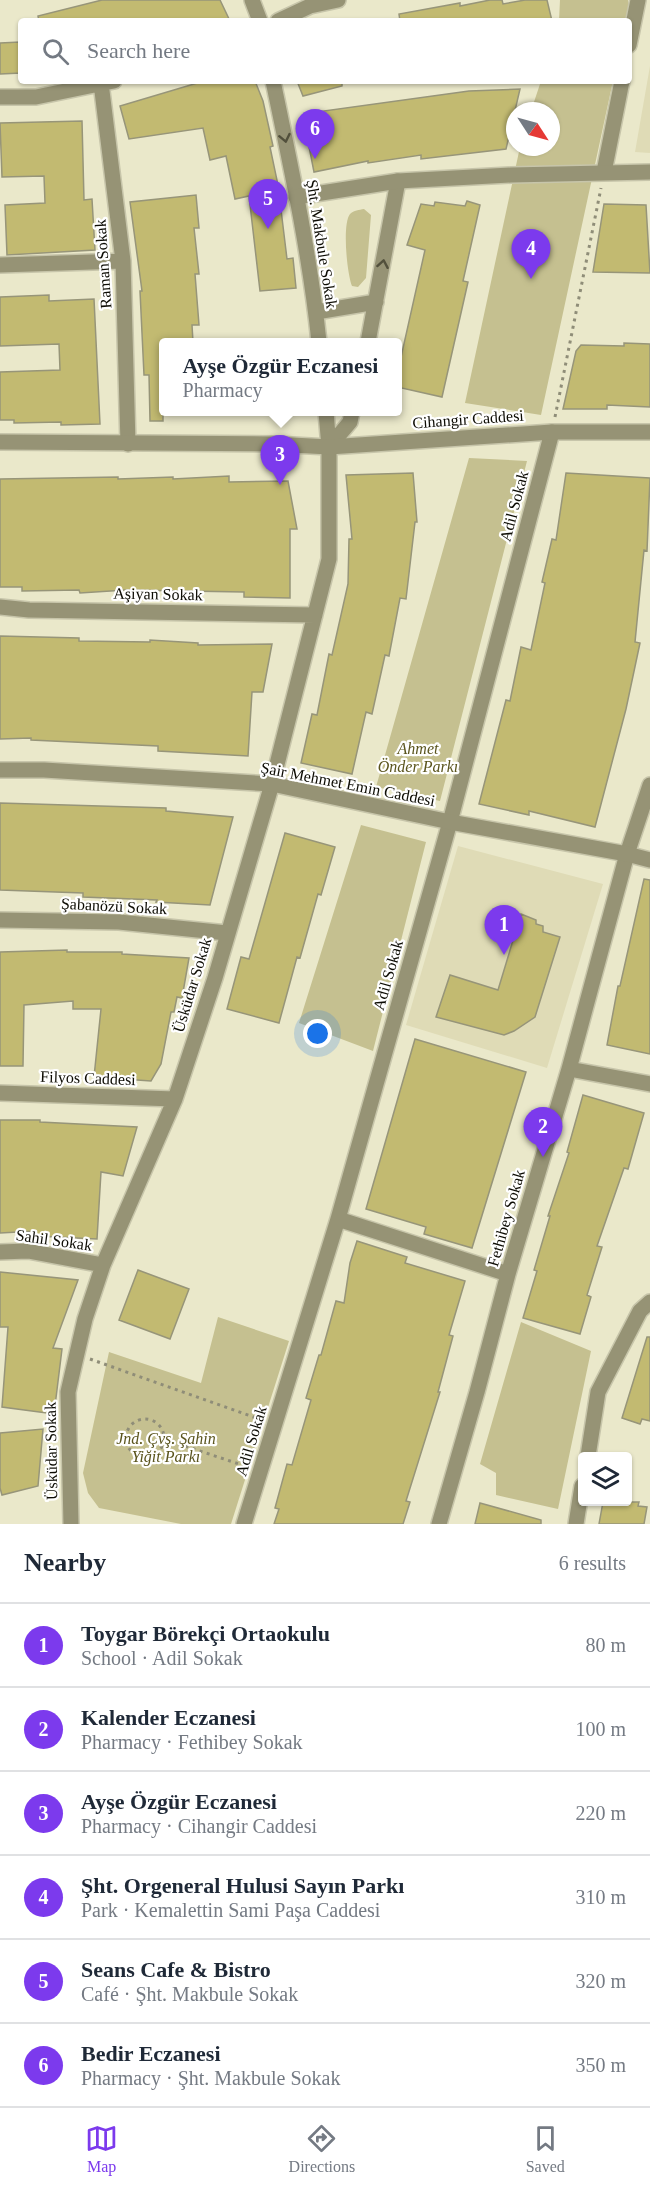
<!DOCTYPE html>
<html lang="en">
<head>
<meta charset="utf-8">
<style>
  :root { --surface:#fff; --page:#f6f6f7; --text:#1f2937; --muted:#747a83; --line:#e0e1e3; --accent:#7c3aed }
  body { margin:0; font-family:"Times New Roman",serif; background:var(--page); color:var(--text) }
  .controls { position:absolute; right:18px; bottom:18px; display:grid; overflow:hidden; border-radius:6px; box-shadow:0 2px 4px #0004 }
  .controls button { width:54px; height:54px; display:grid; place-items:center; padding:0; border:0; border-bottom:2px solid var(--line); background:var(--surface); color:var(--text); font:30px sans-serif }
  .compass { position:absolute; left:506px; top:102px; width:54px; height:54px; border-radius:50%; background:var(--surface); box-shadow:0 2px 4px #0004; rotate:126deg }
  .you { position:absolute; left:318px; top:1034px; width:21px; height:21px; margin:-15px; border:4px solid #fff; border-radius:50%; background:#1a73e8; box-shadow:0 0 0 9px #1a73e833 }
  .badge { display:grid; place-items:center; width:39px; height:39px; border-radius:50%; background:var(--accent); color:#fff; font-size:20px; font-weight:700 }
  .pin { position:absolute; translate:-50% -50px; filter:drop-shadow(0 2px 3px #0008) }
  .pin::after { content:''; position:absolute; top:32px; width:21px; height:18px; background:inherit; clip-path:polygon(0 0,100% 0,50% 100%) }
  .popup { position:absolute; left:159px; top:338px; width:243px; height:78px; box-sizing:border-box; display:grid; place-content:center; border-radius:6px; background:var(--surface); filter:drop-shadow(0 2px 4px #0005); font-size:20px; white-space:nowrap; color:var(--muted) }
  .popup b { font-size:22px; color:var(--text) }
  .popup::after { content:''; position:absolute; left:50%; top:100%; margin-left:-12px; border:12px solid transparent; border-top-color:var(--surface) }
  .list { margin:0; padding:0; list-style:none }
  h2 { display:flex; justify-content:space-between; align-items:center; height:78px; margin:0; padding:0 24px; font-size:26px }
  h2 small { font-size:20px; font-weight:400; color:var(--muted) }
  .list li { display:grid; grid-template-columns:39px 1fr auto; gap:18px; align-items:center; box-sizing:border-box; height:84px; padding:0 24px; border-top:2px solid var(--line) }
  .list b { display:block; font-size:22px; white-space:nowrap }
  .list p { margin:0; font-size:20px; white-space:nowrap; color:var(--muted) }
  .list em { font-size:20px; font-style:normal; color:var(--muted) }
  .icon { flex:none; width:33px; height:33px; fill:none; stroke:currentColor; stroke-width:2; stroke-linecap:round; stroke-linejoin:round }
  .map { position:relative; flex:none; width:650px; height:1524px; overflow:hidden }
  .search { position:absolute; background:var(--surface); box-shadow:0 2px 4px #0004; left:18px; right:18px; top:18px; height:66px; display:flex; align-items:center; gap:15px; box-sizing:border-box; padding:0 21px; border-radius:6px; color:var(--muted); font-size:22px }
  .sheet { height:582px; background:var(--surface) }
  nav { display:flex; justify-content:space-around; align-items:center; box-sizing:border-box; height:84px; border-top:2px solid var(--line); background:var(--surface); font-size:16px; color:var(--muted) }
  nav a { display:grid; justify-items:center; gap:3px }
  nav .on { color:var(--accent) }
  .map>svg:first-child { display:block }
  .built { fill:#dfdbb6 }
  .green { fill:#c5c090 }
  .building { fill:#c2ba71; stroke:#979579; stroke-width:1.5 }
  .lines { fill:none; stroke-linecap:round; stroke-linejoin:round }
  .minor-casing { stroke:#c7c5aa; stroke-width:18 }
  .tertiary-casing { stroke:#c7c5aa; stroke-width:18 }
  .path { stroke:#8f8d78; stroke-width:3; stroke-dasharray:3 4.5; stroke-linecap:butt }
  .minor { stroke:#969375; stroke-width:15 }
  .tertiary { stroke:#969375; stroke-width:15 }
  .oneway { stroke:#52503c }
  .labels { text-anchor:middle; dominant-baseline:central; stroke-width:4.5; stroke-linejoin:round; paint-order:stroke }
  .street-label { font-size:16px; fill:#0d0c04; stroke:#fff }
  .park-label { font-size:16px; font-style:italic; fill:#5a541d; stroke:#fff }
</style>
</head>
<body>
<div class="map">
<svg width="650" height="1524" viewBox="0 0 650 1524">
  <rect width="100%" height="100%" fill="#eae8ca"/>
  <path class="built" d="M650 66V153L635 152Z
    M458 846 603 884 547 1068 406 1025Z"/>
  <path class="green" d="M560 0H628L629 5 626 21H559Z
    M541 81H613L541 415 465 403 520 147H551V111H531Z
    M364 209 371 215 366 278 358 287 352 286C347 274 342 224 350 214 354 210 359 210 364 209Z
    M469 458 527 461 440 801 376 787Z
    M361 825 426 842 373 1051 299 1023Z
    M218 1317 289 1341 231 1524H181L99 1508 88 1493 83 1473 109 1352 201 1383Z
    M521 1322 591 1351 558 1509 496 1495V1473L480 1464Z"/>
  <path class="building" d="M102 0H220L230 21H39L38 16Z
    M490 0H502L503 4 525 0H547L552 21H400L399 14 460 3V6Z
    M20 42 21 73 0 74V43Z
    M204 81H255L263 101 273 146 270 147 278 185 287 259 293 258 296 288 260 291 249 196 235 199 226 156 210 160 203 128 129 139 120 106Z
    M297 81H342V86L303 96Z
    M520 89 506 149 421 159V155L368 163V161L314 172 303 116 310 115 309 113 469 91Z
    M82 121 84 200 92 199 95 250 7 255 5 205 45 203 44 176 2 177 0 123Z
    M196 195 199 228H194L199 274H195L199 325H192L193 342H163V421H150L149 375H144L140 291H142L130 202Z
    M467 201 480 205 463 281 468 282 442 397 397 387V375L425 250 407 245 421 204 434 206 435 202 465 206Z
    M604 204 646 205 650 273 593 272Z
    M49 295V301L94 299 100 424 61 425V422L14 423V420H0V372L60 370 59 344 0 346V297Z
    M624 343 650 344V407L607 405V409H563L576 351 581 345 624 346Z
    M413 473 417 522H415L406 599 400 598 389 656 385 655 372 714 366 712 352 774 301 763 312 714 317 715 329 654 332 655 348 584 349 539H352L346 475Z
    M566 473 650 478 647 551 644 550 635 642 640 643 626 709 595 827 529 811V815L479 804 506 700 510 701 521 647 531 650 545 583 542 582 552 539 556 540Z
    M229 476V482L288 481 297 529H290V598L244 597V592L126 590 80 593 79 590 22 591V587H0V479L118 477V479L173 477V479Z
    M0 636 79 638V641L150 642V640L198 643V645L272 644 263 692H252L248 756 158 751V746L31 740V738L0 739Z
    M0 803 166 808V811L233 817 210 905 156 902 157 900 83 897V893L0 890Z
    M285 833 335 847 321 895 318 894 300 958 297 957 279 1023 227 1009 241 957 249 959Z
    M644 879 650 880V1054L607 1045 618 986H620Z
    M521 914 536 920V924L543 926V932L560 937 535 1017 514 1031 504 1035 436 1017 450 975 498 990Z
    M67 950V952H122V954L189 958 182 998 177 997 174 1012H171L161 1064 151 1081 94 1077 101 1009H73V1001L24 1005 23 1066H0V952Z
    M415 1039 526 1072 472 1248 424 1234 426 1227 366 1209Z
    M583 1095 644 1113 628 1169 624 1168 597 1246 602 1247 587 1295 591 1297 580 1334 523 1318 537 1271 534 1270 550 1216H548L569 1153 567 1152Z
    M0 1120H40V1122L137 1127 123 1176 101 1172 97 1239 35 1236 36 1231 0 1233Z
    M357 1241 407 1257 405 1263 465 1281 449 1335 453 1336 438 1392H440L406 1501 410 1502 403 1524H274L279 1509 275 1508 287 1464 292 1465 311 1400 306 1398 319 1355H321L336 1301 344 1303 350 1263Z
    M138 1270 189 1289 170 1339 119 1320Z
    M0 1272 78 1280 53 1348 62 1349 54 1414 2 1407 8 1327H0Z
    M647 1337H650V1421L642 1419 640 1424 622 1418Z
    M43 1429 38 1486 2 1495 0 1488V1433Z
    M603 1502H639L638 1506 647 1507 644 1524H599Z
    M480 1503 541 1520V1524H475Z"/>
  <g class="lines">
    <g class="minor-casing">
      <path id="minor" d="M252 0 260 21
        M278 21 310 6 338 0
        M629 45 638 0
        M273 81C291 167 310 255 319 342
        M101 83 123 261 128 444
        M0 97H36L114 81
        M604 172 622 81
        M0 265 123 261
        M316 312 376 302
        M368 342 398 181
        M329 447 350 422 352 412
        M0 607 29 610 315 615
        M0 920 119 922 227 933
        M569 1069 650 1084
        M0 1093 175 1099
        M338 1219 508 1274
        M0 1252 28 1251 103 1265
        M588 1456 598 1392 640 1311 650 1302
        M71 1524 68 1392 85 1319 103 1265 175 1099 215 978 272 784 329 559V447L326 412
        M244 1524 338 1219 450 822 552 432
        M439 1524 477 1392 508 1274 569 1069 627 854 650 785
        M576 1524 582 1486"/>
    </g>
    <g class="tertiary-casing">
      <path id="tertiary" d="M296 197 398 181 511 175 650 172
        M0 442 274 444 329 447 552 432H650
        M0 770H44L272 784 450 822 627 854 650 860"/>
    </g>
    <path class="path" d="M555 417 601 188
      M90 1359 259 1419
      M126 1438a19 19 0 1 1 38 0a19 19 0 1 1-38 0Z
      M164 1439 248 1467"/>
    <use href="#minor" class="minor"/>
    <use href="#tertiary" class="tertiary"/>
  </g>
  <defs><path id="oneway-chevron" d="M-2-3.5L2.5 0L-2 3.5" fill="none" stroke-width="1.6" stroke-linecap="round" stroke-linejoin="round" transform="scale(1.5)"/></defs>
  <g class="oneway">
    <use href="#oneway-chevron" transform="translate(285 138) rotate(78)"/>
    <use href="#oneway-chevron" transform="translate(383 264) rotate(-80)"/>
  </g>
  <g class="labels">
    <g class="street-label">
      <text transform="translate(322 244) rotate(81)">Şht. Makbule Sokak</text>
      <text transform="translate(103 264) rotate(-94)">Raman Sokak</text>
      <text transform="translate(468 419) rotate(-4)">Cihangir Caddesi</text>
      <text transform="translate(514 506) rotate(-75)">Adil Sokak</text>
      <text transform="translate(158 594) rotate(1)">Aşiyan Sokak</text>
      <text transform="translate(348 784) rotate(11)">Şair Mehmet Emin Caddesi</text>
      <text transform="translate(114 906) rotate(3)">Şabanözü Sokak</text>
      <text transform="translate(388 975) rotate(-74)">Adil Sokak</text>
      <text transform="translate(192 985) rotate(-73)">Üsküdar Sokak</text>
      <text transform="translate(88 1078) rotate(2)">Filyos Caddesi</text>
      <text transform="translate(506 1218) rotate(-74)">Fethibey Sokak</text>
      <text transform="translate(54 1240) rotate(8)">Sahil Sokak</text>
      <text transform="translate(251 1441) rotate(-73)">Adil Sokak</text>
      <text transform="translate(51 1451) rotate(-91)">Üsküdar Sokak</text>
    </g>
    <g class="park-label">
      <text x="418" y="748">Ahmet<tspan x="418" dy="18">Önder Parkı</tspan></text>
      <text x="166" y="1438">Jnd. Çvş. Şahin<tspan x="166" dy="18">Yiğit Parkı</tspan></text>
    </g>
  </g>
</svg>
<div class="controls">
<button><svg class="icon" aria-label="layers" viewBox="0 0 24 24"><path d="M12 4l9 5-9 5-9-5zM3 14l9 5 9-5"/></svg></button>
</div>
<svg class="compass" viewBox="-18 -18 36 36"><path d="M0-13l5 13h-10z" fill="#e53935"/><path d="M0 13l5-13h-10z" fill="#747a83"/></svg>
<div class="you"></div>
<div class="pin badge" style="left:504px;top:955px">1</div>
<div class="pin badge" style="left:543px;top:1157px">2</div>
<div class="pin badge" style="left:280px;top:485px">3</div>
<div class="popup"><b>Ayşe Özgür Eczanesi</b>Pharmacy</div>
<div class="pin badge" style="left:531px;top:279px">4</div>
<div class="pin badge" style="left:268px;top:229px">5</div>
<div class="pin badge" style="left:315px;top:159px">6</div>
<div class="search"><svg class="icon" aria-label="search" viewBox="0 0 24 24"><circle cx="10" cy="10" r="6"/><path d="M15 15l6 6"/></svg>Search here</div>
</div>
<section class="sheet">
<h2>Nearby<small>6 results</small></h2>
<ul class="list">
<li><span class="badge">1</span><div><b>Toygar Börekçi Ortaokulu</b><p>School · Adil Sokak</p></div><em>80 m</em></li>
<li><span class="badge">2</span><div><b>Kalender Eczanesi</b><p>Pharmacy · Fethibey Sokak</p></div><em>100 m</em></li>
<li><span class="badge">3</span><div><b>Ayşe Özgür Eczanesi</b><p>Pharmacy · Cihangir Caddesi</p></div><em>220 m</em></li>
<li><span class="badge">4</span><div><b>Şht. Orgeneral Hulusi Sayın Parkı</b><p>Park · Kemalettin Sami Paşa Caddesi</p></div><em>310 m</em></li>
<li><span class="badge">5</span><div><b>Seans Cafe &amp; Bistro</b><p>Café · Şht. Makbule Sokak</p></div><em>320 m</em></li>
<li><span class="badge">6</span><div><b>Bedir Eczanesi</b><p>Pharmacy · Şht. Makbule Sokak</p></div><em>350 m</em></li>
</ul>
</section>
<nav>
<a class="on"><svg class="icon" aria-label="map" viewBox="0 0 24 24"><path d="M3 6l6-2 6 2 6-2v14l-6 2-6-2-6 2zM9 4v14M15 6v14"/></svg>Map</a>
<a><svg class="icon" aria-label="directions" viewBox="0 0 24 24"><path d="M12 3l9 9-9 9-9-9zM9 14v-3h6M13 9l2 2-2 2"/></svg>Directions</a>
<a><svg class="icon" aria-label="saved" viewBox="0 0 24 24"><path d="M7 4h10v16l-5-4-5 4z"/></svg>Saved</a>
</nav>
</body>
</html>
